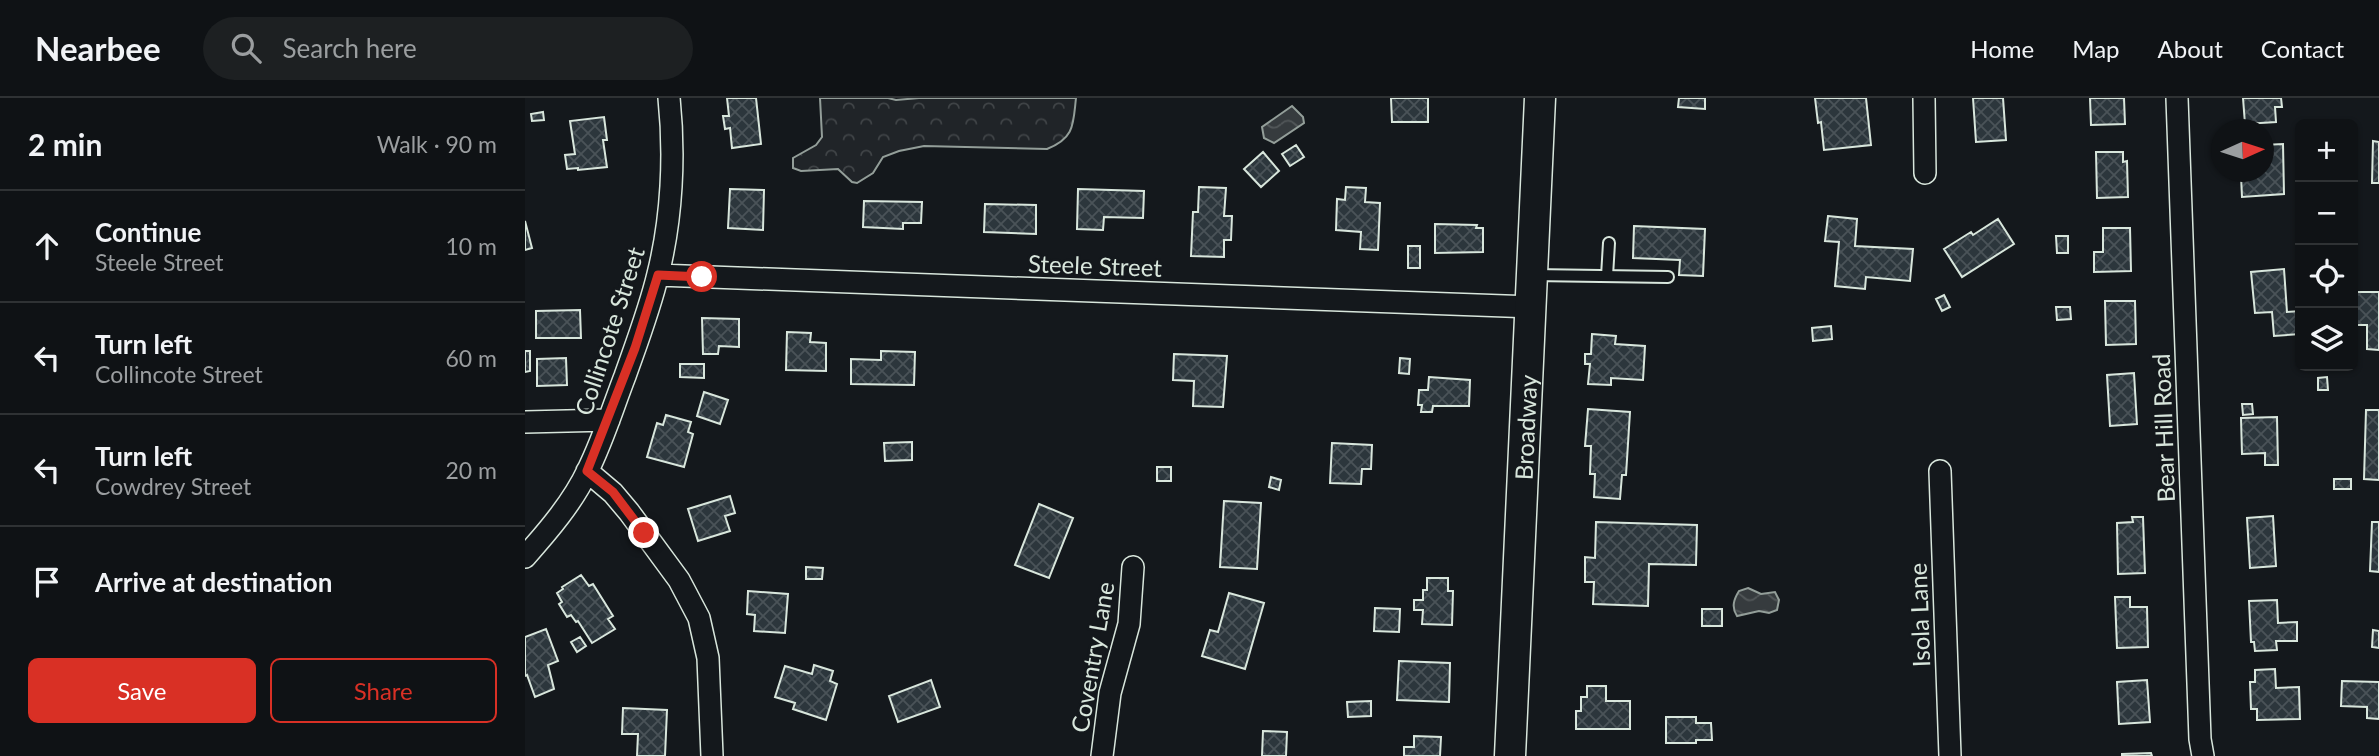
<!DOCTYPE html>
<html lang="en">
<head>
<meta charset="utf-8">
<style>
  :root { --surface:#0f1215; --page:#1d2022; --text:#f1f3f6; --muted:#9b9ea0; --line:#2f3234; --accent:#d93025 }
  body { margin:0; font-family:Lato,sans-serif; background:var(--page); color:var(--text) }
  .controls { position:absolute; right:21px; top:21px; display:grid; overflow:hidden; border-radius:10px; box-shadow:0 2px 5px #0004 }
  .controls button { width:63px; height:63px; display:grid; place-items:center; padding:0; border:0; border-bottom:2px solid var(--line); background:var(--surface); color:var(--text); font:35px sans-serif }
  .compass { position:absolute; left:1686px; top:21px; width:63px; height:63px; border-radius:50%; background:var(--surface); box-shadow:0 2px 5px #0004; rotate:87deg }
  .stop { position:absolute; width:21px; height:21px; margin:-16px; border:5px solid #d93025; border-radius:50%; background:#fff }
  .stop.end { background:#d93025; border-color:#fff; box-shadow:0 2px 7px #0008 }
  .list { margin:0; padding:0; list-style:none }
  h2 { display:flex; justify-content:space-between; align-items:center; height:91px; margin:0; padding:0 28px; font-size:30px }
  h2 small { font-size:23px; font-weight:400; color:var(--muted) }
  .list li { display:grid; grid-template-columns:46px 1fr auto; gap:21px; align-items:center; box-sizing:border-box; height:112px; padding:0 28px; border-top:2px solid var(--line) }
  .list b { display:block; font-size:26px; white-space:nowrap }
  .list p { margin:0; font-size:23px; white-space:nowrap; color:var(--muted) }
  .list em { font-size:23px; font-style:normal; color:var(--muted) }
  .actions { display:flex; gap:14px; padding:21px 28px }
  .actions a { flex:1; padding:16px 0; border:2px solid var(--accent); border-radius:10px; text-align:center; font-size:24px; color:var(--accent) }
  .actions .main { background:var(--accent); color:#fff }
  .icon { flex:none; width:38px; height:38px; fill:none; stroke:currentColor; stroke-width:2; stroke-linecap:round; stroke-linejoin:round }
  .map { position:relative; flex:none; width:1854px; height:658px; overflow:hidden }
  header { display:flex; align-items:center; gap:42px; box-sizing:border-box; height:98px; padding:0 35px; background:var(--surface); border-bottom:2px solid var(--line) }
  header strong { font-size:33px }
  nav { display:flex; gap:38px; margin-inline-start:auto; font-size:24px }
  .search { width:490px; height:63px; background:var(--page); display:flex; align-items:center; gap:18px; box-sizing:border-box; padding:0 24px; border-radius:38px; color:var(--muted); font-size:26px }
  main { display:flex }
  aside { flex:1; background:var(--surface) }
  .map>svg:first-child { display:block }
  .forest { fill:url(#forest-crowns); stroke:#939e99; stroke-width:2 }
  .water { fill:url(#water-waves); stroke:#939e99; stroke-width:2 }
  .building { fill:url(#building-cross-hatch); stroke:#d8e6dc; stroke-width:2 }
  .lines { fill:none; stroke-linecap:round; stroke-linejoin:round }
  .service-casing { stroke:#d8e6dc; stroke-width:14 }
  .minor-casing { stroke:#d8e6dc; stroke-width:24 }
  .secondary-casing { stroke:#d8e6dc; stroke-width:33 }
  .service { stroke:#14181c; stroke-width:10 }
  .minor { stroke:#14181c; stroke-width:21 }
  .secondary { stroke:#14181c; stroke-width:30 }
  .route { stroke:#d93025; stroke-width:9 }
  .labels { text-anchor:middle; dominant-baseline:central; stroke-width:5; stroke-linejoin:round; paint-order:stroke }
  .street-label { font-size:24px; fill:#d8e6dc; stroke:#14181c }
</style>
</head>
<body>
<header>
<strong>Nearbee</strong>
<div class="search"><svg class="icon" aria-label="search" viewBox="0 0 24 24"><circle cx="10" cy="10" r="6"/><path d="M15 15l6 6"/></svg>Search here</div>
<nav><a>Home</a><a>Map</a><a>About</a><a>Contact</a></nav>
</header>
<main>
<aside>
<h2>2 min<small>Walk · 90 m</small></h2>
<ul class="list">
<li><svg class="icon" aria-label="ahead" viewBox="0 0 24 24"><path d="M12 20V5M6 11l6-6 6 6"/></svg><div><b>Continue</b><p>Steele Street</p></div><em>10 m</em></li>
<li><svg class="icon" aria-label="left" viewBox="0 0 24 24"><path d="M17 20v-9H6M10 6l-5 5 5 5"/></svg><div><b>Turn left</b><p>Collincote Street</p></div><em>60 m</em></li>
<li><svg class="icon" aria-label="left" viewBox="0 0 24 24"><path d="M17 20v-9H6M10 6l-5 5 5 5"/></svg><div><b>Turn left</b><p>Cowdrey Street</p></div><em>20 m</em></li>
<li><svg class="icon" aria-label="arrive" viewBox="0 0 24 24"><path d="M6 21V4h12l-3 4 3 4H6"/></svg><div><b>Arrive at destination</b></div></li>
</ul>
<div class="actions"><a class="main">Save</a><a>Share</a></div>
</aside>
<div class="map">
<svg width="1854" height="658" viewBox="0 0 1854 658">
  <defs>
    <pattern id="forest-crowns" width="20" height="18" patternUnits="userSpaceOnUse" patternTransform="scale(1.75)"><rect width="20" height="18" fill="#202428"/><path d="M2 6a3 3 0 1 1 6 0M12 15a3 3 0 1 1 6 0" fill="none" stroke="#404447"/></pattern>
    <pattern id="water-waves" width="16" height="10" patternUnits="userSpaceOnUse" patternTransform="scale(1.75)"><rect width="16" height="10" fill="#363b3e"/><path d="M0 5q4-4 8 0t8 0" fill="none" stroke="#525759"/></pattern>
    <pattern id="building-cross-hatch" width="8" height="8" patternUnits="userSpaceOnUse" patternTransform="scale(1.75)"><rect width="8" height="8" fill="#2c363c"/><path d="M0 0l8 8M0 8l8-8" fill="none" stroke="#4a5358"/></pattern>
  </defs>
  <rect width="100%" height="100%" fill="#14181c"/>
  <path class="forest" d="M295 0H363L371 2 394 0H551C548 26 550 40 522 51L399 48 374 53 358 59 348 75 332 85 327 84 313 71 276 73 268 70V60L291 47 297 39Z"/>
  <path class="water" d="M767 8 778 19 779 25 749 45 739 40 737 29Z
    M1223 490 1236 496 1250 494 1254 502 1252 512 1244 515 1234 513 1212 518C1206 509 1209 501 1214 493Z"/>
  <path class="building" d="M202 0H231L236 46 207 50 205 30 200 31 198 18H204Z
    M866 0H903V24H867Z
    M1154 0H1180V11L1153 9Z
    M1290 0H1341L1346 47 1299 52 1296 24 1293 25Z
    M1448 0H1478L1481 42 1451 44Z
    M1565 0H1599L1600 26 1566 27Z
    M1718 0H1756L1757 9H1750L1751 24 1720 26Z
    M18 14 19 22 7 23 6 16Z
    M79 19 82 42H78L82 69 53 72V70L42 71 40 57 50 56 45 23Z
    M1848 43 1854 44V85H1847Z
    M1758 46 1759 96 1717 99 1716 78 1738 74V47Z
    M771 47 779 59 765 68 757 56Z
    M738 54 754 73 736 89 719 71Z
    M1571 54H1598V64L1602 63 1603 99 1572 100Z
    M674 89 701 90 699 118H707L706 142H699V159L666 158 668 114H673Z
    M821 89 841 90 840 104 855 105 853 152 835 151 836 134 811 132 812 101 820 102Z
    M205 91 239 92 238 132 203 130Z
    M553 91 619 93 618 120 579 119 578 132 552 131Z
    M339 103 397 104 396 125H378V131L338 129Z
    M460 106 511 107V136L459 134Z
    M1303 118 1332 121 1330 148 1388 151 1385 183 1341 179 1340 191 1310 188 1314 144 1300 143Z
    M1473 121 1489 146 1437 179 1419 151 1446 134 1448 137Z
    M0 123 7 150 0 152Z
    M910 126 952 127 951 130H958V154L910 155Z
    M1109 128 1180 131 1178 178 1154 177 1155 162 1108 160Z
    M1578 130H1605L1606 173 1569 174V154H1578Z
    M1531 138H1543V155H1532Z
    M883 148H895V170H883Z
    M1759 171 1762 214 1775 213V236L1749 238 1747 214 1730 215 1726 174Z
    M1832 194H1854V252L1842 251V227H1831Z
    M1419 197 1425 209 1417 213 1411 201Z
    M1580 203H1610L1611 246 1581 247Z
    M1531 209H1545L1546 221 1532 222Z
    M55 212 56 240H11V213Z
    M177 220 214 221V249L194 248 193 256H178Z
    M1306 228 1307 241 1288 243 1287 230Z
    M262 234 286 235 285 244 301 245V273L261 272Z
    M1067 236 1091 238 1090 246 1120 248 1118 282 1086 280V287L1063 286 1065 266H1060V256H1066Z
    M0 253H5V273L0 274Z
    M356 253 390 254 389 287 326 286V261L356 262Z
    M649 256 702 258 698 309 668 308 669 283 648 282Z
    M41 260 42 287 12 288V261Z
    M875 260 885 261 884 276 874 275Z
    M155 266H179V280L155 279Z
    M1609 275 1612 326 1585 328 1582 277Z
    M904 279 945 282 944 308H908L907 314H896L897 307H893L894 292H903Z
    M1802 279 1803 292H1793V280Z
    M179 294 203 302 195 326 172 318Z
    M1717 306H1727L1728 316 1718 317Z
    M1063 311 1105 314 1101 377H1097L1095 401 1069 399 1070 376H1065L1066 348H1060Z
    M1841 312H1854V382L1839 381Z
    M141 317 166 324 163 334 168 336 159 369 122 359 132 325 138 327Z
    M1752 319 1753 367H1740V355L1717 356 1716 320Z
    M387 344V362L360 363 359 345Z
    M807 345 847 347 846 371H837L836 386 805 385Z
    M632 369H646V383H632Z
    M746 379 756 382 754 392 744 389Z
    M1809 381H1826V391H1809Z
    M205 398 210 415 200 418 205 433 173 443 163 411Z
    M699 403 736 405 732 471 695 469Z
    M514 406 548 420 524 480 490 467Z
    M1748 418 1751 468 1725 470 1722 420Z
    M1607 419H1618L1620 475 1593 476 1592 425 1608 424Z
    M1071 424 1172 427 1171 467 1124 466 1123 508 1068 506 1069 484H1060V459L1070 460Z
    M1847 424H1854V474L1845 473Z
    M281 469 298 470 297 481H281Z
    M56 477 64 488 68 486 88 518 83 521 90 531 67 545 53 523 51 524 46 517 42 519 34 506 37 504 32 495 38 491 37 489Z
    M902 480H923V493H928L927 527 897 526 898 512H889V502H898V492H902Z
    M223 493 263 496 260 535 229 533 230 517 222 516Z
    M704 495 739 505 720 571 677 558 685 532 693 534Z
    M1590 499H1605V509H1622L1623 549 1592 550Z
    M1752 502 1753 525 1772 524V543H1751L1752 552 1730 553 1729 544H1726L1724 503Z
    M850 510 875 511 874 534 849 533Z
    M1177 511H1197V528H1177Z
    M21 531 33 563 23 567 29 591 10 599 2 577 0 578V539Z
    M1848 532 1854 533V550L1847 549Z
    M55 539 61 548 52 554 46 544Z
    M874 563 925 565 924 604 872 602Z
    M289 567 308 573 305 583 312 586 301 622 268 611 270 605 250 599 260 568 287 576Z
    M1750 571 1751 590 1774 589 1775 621 1732 622V611H1726L1725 584H1730V572Z
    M406 582 415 609 373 624 364 598Z
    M1622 582 1625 624 1594 626 1592 584Z
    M1817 583 1854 584V621L1842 620V609L1816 608Z
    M1062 588H1081V603H1105V631H1051V613H1056V599H1062Z
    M846 603V618L823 619 822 604Z
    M98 610 142 612 140 658H112L113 636H97Z
    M1141 619H1171V625H1186L1187 642H1171V645H1141Z
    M738 633 762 634 761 658H737Z
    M889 638 916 639 915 658H879V649H889Z
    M1626 655 1627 658H1597V656Z"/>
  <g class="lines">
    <g class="service-casing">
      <path id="service" d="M1008 177 1143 179
        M1082 178 1084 145"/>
    </g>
    <g class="minor-casing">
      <path id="minor" d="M1399 0 1400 75
        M1652 0 1675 641 1678 658
        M133 177 1006 209
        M0 324 84 322
        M62 373 88 395 104 414 154 482 174 520 183 560 187 658
        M1415 373 1425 658
        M0 459C23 433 48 404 63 372 78 342 88 309 100 278 112 244 125 210 133 176 147 120 150 57 144 0
        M577 658 585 595 604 526 608 469"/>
    </g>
    <g class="secondary-casing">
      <g id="secondary">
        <path id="s1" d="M985 658 1015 0"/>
      </g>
    </g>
    <use href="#service" class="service"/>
    <use href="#minor" class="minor"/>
    <use href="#secondary" class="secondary"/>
  </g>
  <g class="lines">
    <path class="route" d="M119 435 88 394 62 373 110 250 133 177 177 179"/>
  </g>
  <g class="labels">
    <g class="street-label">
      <text transform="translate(570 167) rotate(2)">Steele Street</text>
      <text transform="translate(84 233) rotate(-72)">Collincote Street</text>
      <text stroke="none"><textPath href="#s1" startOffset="329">Broadway</textPath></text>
      <text transform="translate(1638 330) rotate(-92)">Bear Hill Road</text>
      <text transform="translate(1394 517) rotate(-92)">Isola Lane</text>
      <text transform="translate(567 559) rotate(-80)">Coventry Lane</text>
    </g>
  </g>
</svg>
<div class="controls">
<button>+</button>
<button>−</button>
<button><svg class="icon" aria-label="locate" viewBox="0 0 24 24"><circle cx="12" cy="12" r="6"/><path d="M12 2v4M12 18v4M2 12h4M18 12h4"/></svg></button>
<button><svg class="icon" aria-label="layers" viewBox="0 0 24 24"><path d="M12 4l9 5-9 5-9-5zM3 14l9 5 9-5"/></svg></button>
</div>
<svg class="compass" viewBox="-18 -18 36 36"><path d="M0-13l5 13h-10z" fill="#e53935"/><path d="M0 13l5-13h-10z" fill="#9b9ea0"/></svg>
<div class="stop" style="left:177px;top:179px"></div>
<div class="stop end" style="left:119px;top:435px"></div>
</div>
</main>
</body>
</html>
